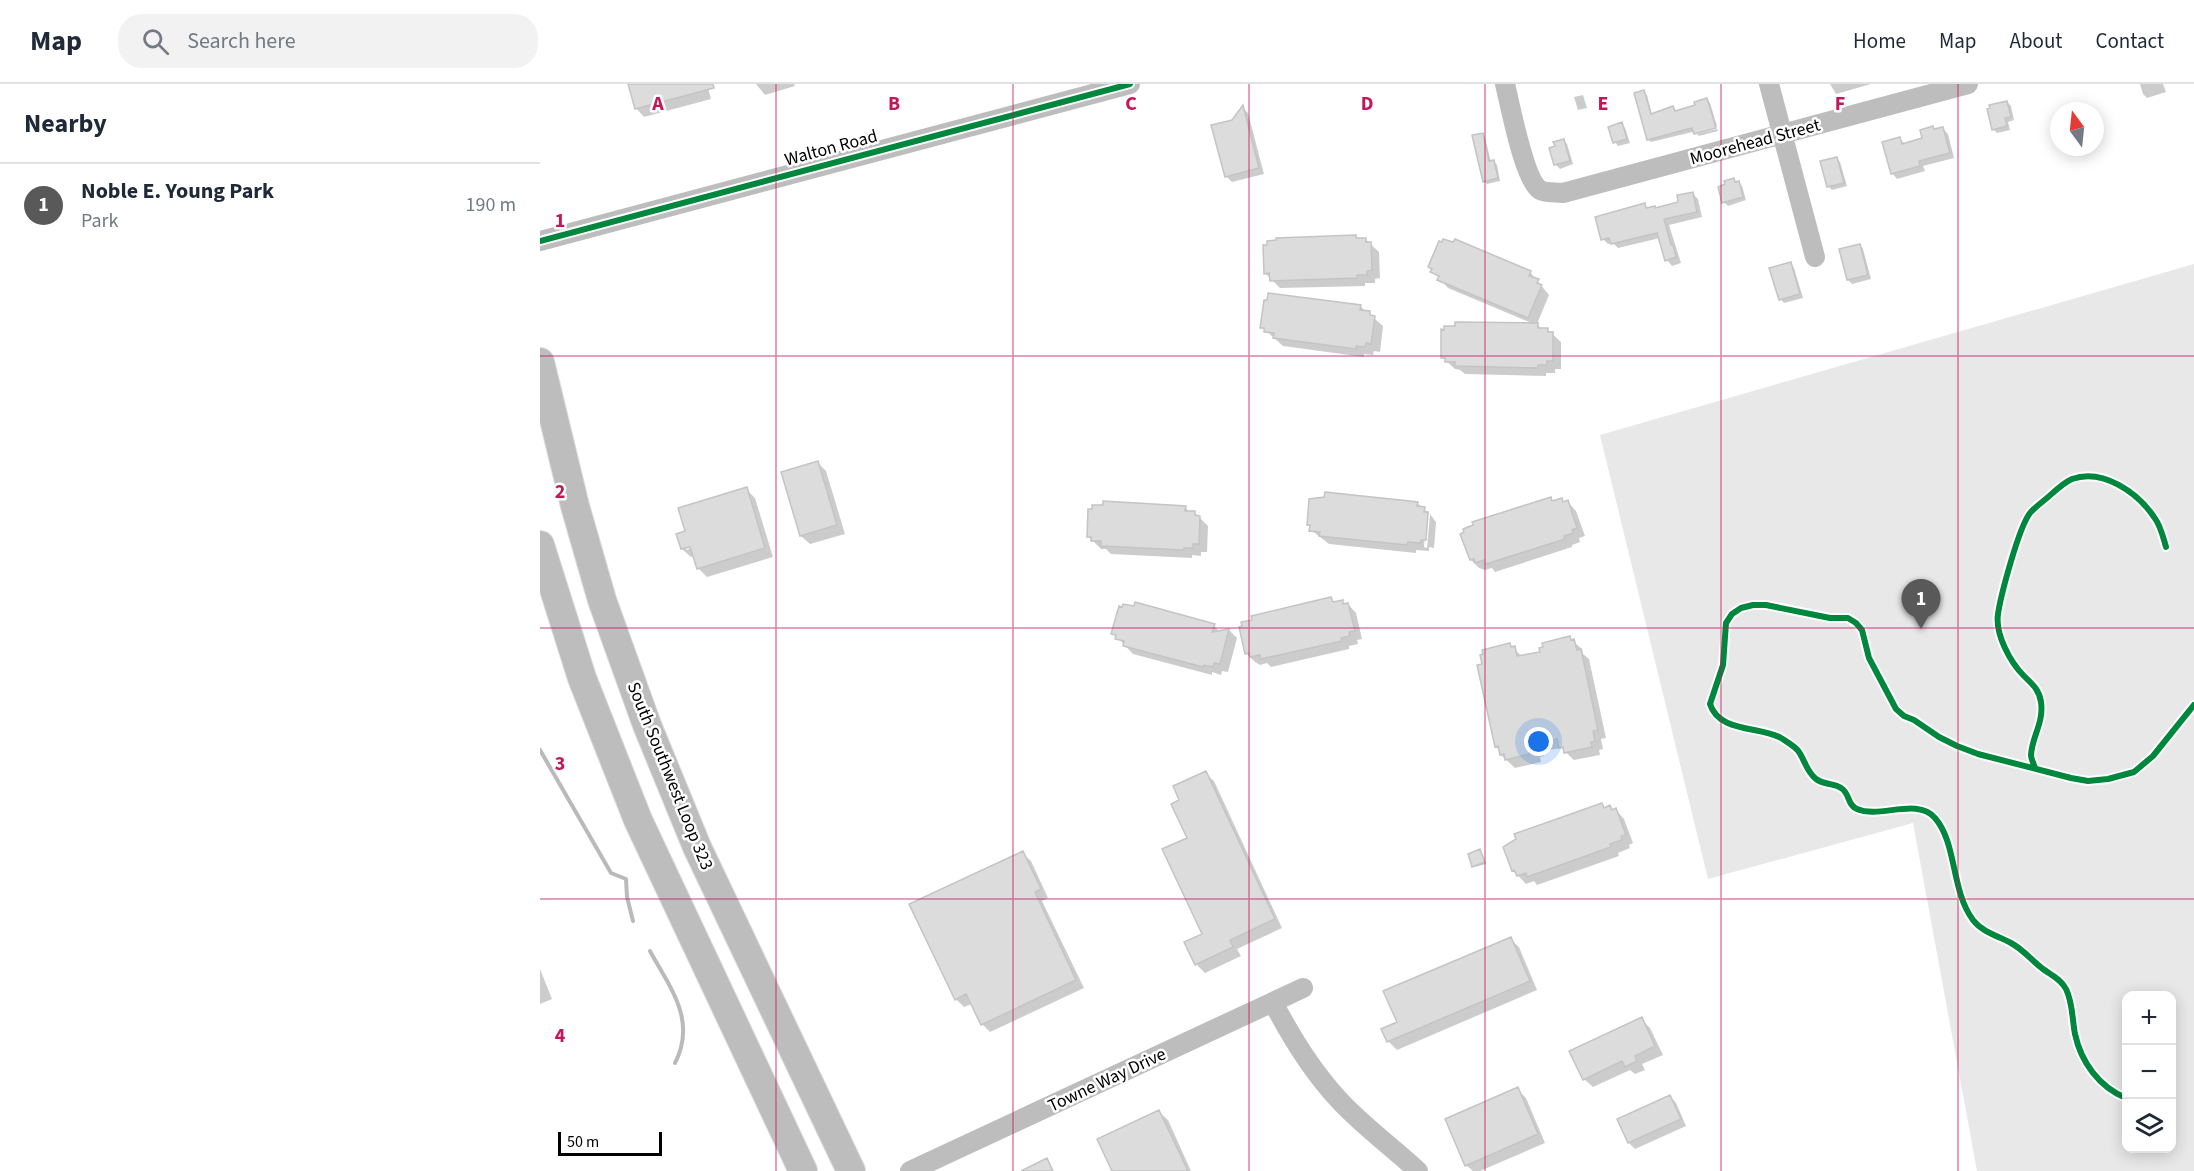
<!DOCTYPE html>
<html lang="en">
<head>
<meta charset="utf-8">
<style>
  :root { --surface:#fff; --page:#f2f2f3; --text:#1f2937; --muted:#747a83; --line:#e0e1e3; --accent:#595959 }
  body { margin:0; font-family:"Source Sans 3",sans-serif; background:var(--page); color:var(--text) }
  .controls { position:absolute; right:18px; bottom:18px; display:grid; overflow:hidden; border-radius:12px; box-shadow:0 3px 15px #0003 }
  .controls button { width:54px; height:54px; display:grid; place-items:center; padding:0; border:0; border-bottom:2px solid var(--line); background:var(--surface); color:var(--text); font:30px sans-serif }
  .compass { position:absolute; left:1510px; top:18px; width:54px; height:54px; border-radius:50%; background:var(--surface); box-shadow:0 3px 15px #0003; rotate:345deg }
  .scale { position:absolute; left:18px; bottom:15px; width:104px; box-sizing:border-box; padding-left:6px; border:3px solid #000; border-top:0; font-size:16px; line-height:21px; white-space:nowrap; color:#000; -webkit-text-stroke:4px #fff; paint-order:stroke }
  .you { position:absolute; left:999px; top:658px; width:21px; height:21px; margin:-15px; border:4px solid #fff; border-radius:50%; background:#1a73e8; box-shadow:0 0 0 9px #1a73e833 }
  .badge { display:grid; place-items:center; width:39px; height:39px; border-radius:50%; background:var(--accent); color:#fff; font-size:20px; font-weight:700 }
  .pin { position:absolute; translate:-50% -50px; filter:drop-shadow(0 2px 3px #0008) }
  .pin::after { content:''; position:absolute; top:32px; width:21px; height:18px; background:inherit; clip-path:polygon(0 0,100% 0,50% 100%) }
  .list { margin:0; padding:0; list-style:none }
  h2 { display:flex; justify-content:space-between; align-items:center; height:78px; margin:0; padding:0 24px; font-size:26px }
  h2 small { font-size:20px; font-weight:400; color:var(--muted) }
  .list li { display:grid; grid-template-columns:39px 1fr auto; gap:18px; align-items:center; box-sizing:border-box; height:84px; padding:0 24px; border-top:2px solid var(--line) }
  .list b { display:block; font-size:22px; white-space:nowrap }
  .list p { margin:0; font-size:20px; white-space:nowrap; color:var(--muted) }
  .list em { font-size:20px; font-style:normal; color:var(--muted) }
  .icon { flex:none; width:33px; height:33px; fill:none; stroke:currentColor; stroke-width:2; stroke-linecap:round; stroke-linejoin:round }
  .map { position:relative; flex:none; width:1654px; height:1087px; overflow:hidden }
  header { display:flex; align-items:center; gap:36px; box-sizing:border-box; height:84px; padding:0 30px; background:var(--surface); border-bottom:2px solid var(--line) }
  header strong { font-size:28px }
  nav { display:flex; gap:33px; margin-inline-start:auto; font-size:21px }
  .search { width:420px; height:54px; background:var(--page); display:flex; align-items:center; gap:15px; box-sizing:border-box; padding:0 21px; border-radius:24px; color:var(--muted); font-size:22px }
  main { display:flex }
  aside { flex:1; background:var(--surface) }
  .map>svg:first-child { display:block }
  .green { fill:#e8e8e8; fill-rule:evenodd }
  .shadow { fill:#0003; fill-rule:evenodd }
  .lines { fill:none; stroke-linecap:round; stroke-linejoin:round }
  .stream { stroke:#bababa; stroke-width:4 }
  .building { fill:#dcdcdc; stroke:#c4c4c4; stroke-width:1.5 }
  .highway-casing { stroke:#dbdbdb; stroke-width:30 }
  .minor { stroke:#bdbdbd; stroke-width:20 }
  .highway { stroke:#bdbdbd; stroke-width:28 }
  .cycleway-casing { stroke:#fff; stroke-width:10 }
  .cycleway { stroke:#00873e; stroke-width:6 }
  .grid { fill:none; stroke:#c2185b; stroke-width:1.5; stroke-opacity:0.55 }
  .labels { text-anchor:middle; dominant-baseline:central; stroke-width:5; stroke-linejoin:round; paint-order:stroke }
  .street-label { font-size:18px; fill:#000; stroke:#fff }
  .grid-label { font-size:20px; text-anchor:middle; font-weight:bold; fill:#c2185b; stroke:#fff; stroke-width:5; stroke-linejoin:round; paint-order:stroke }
</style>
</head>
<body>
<header>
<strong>Map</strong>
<div class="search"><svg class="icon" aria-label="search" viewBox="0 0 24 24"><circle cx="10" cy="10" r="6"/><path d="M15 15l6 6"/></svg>Search here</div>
<nav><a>Home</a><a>Map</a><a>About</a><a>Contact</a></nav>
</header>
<main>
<aside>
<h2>Nearby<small></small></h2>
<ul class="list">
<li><span class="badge">1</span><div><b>Noble E. Young Park</b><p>Park</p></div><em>190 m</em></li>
</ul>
</aside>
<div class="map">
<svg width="1654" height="1087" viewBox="0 0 1654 1087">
  <rect width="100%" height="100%" fill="#fff"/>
  <path class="green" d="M1654 180V1087H1437L1373 739 1168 795 1060 351ZM1586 912H1632V1064H1586Z"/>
  <path class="shadow" d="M89 0H167L171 15 104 33 96 24Z
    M216 0H254L255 2 225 11Z
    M1290 0H1331L1296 10Z
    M1600 0H1623L1626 8 1607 14 1603 10Z
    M1103 8 1107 11 1112 31 1133 24 1136 28 1157 22 1167 16 1170 19 1177 42 1111 58 1107 55Z
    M1043 11 1047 24 1038 26 1034 13Z
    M1467 18 1471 22 1474 36 1468 38 1470 46 1457 49 1453 45Z
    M703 24 708 29 724 90 692 98 686 92 693 37Z
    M1081 40 1085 44 1090 59 1078 62 1075 58Z
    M1402 44 1408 50 1414 74 1383 82 1385 87 1357 95 1352 89 1360 55 1365 60 1384 55 1395 46Z
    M1177 45 1178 47 1159 52 1157 50Z
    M942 51 945 54 951 78H954L957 81 960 97 947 100 944 97Z
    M1023 56 1027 60 1033 80 1020 85 1016 81 1011 65Z
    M1296 74 1300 78 1307 102 1292 106 1288 102Z
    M1194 96 1202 102 1206 116 1188 122 1184 118Z
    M1152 109 1158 115 1162 133 1129 141 1141 179 1132 182 1127 176 1120 154 1078 164 1073 159 1068 160 1063 155 1104 121 1109 125H1116L1140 119Z
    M816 153 818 155H825L839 168 840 194 835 195V199H825V202L740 204 725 189Z
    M1320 161 1323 165 1331 195 1312 200 1308 196Z
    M1250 180 1254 184 1263 214 1244 219 1240 215Z
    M889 183 990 188 1009 211 997 240 1002 246H1008L1021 258V285H1015V289H1006V292L925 290 920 286 915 285 902 273 994 240 908 204Z
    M820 222 843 242 840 268 834 267 833 271 824 270V273L743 262 722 243Z
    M278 379 286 387 305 450 270 460 261 452 243 389Z
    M206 405 215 414 233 473 167 493 158 484 155 472 151 473 142 465 147 448ZM158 462 146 466V463Z
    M1010 414 1014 418 1022 416 1025 419 1028 418 1036 427 1045 452 1039 454 1040 458 1032 461V463L955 488 952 484 945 486 939 484 931 476Z
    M877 419 890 430H887L884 463 887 464 890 430 896 438 894 464 889 463V467L876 466V469L789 460 771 446V443L769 440Z
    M645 423 650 429H655L668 442 667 468H661V472L652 471V474L571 470 566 465H561L548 452Z
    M791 515 795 519 802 518 805 521 808 520 816 529 822 555 817 556 818 560 809 562V565L731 583 727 579 720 581 715 578 706 569Z
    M674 542 680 548 689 546 697 554 688 588 682 587 681 591 672 588V591L593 570 573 549Z
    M1029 554 1042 565 1043 570 1049 575 1066 654 1061 655 1063 665 1059 666 1060 671 1034 676 1021 664 1003 667 1004 672 1000 673 1001 678 975 684 961 671 957 662 969 561 983 573 1002 569Z
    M665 689 674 697 742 844 697 865 701 872 665 889 656 880 664 851 649 754 641 717Z
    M1062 721 1065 725 1070 723 1074 727 1076 726 1084 735 1093 759 1089 761 1090 764 1078 769 1079 772 997 801 994 797 986 800 973 786 965 763Z
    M940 767 946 780 935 783 934 782Z
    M482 769 491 777 508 814 502 817 544 904 450 948 442 940 432 920 424 923 416 915Z
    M970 855 979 863 997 906 857 966 848 957Z
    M0 885 12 915 0 920Z
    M1101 935 1110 944 1123 971 1102 980 1105 986 1095 990 1090 986 1053 1003 1044 995Z
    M977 1005 986 1014 1005 1059 940 1087H933L926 1081Z
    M1130 1012 1136 1019 1146 1042 1095 1065 1089 1059 1079 1036Z
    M619 1028 628 1036 651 1087H574Z"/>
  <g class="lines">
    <path class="stream" d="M0 666 71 789 86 795 87 813 93 837
      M110 867C130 904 157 936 135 979"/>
  </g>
  <path class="building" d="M88 0H173L174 4 95 25Z
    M1104 6 1111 30 1133 22 1135 27 1155 21 1154 18 1167 14 1176 44 1154 50 1152 44 1107 56 1094 9Z
    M1467 17 1471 33 1465 34 1467 42 1452 46 1447 25 1450 24 1449 21Z
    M703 21 719 84 685 93 671 41 692 36Z
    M1082 38 1087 55 1073 59 1068 43Z
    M1393 42 1394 45 1403 43 1410 69 1379 77 1380 82 1351 90 1342 58 1360 53 1362 60 1382 54 1380 46Z
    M943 49 949 77 954 76 958 94 943 98 932 51Z
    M1024 55 1030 77 1014 81 1009 64 1015 62 1013 58Z
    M1297 73 1304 99 1287 103 1280 77Z
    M1194 94 1195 98 1199 97 1203 113 1182 119 1178 103 1185 100 1184 97Z
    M1153 108 1157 128 1124 135 1131 161H1133L1136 173 1125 177 1117 149 1071 160 1069 154 1061 156 1055 133 1105 119 1106 124 1115 122V124L1138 118 1137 111Z
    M816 151V154H826V158H831L832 186 827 187V191H817V194L730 197 729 189 724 190 723 161H727V157L736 156V154Z
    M903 155 913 158 915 155 991 187 989 192 999 195 997 199 1002 201 988 234 897 196 899 192 890 188 892 185 888 183 899 157 902 158Z
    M1320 160 1328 191 1307 196 1299 165Z
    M1251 178 1260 210 1239 216 1229 184Z
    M728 209 821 221 820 226 830 227V231L835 232 831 260 826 259 825 263 816 262V265L733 254 734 249 724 248V244H720L724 216H727Z
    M915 238 998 239V244H1008V248H1013V277H1007V281H998V284L915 282V278H905V274H901V245L904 246V242H915Z
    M278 377 297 441 260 452 241 388Z
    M207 403 225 464 157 485 150 463 141 465 136 450 145 447 138 424Z
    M785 408 878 418 877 422 885 423 884 428H888L886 456H881V459L868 458 867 461 779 452 780 448 769 447 770 441H767L769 415 784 413Z
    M1011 413 1012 417 1022 414 1023 418 1028 416 1037 444 1032 446 1033 449 1024 452 1025 455 946 480 944 476 935 479 934 475 930 476 920 450 924 448 923 445 933 441 932 438Z
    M563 417 646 422 645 427H655V431L660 432 659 460H653V464H644V466L561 462V457H551V453H547L548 425H552V421H563Z
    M791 513 793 518 803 516V520L808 519 815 547 809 548 810 552 801 554 802 557 721 575 720 571 710 573 709 569 705 570 699 543 702 542 701 538 712 536 711 532Z
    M595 518 675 540 672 548 689 545 680 580 674 579 673 583 664 581 663 583 583 562 584 557 575 555 576 551 571 550 579 522 582 523 583 520 594 522Z
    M1030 552 1031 556 1034 555 1037 566 1041 565 1058 646 1053 647 1055 657 1051 658 1052 663 1024 669 1023 663 1019 664 1017 655 995 659 996 664 992 665 993 669 965 676 964 670 960 671 958 662 955 663 937 581 942 580 940 571 943 570 942 566 970 559 971 563 975 562 977 572 1000 568 999 564 1003 563 1002 559Z
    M666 687 735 835 690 856 693 863 655 881 644 858 662 850 622 765 647 754 631 720 639 716 633 702Z
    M1062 719 1064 724 1070 721 1072 726 1076 724 1086 751 1081 752 1082 756 1070 760 1071 763 987 793 986 789 977 792 974 786 972 787 963 763 976 755 974 750Z
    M940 765 945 778 932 783 928 770Z
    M483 767 501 805 495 808 536 896 441 941 426 910 415 916 369 820Z
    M971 853 990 897 847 958 841 945 857 938 843 907Z
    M1102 933 1115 962 1095 972 1097 977 1085 983 1082 977 1043 996 1029 967Z
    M978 1003 998 1050 925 1082 905 1035Z
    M1130 1011 1141 1035 1088 1059 1077 1035Z
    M619 1026 648 1087H572L557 1055Z
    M507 1074 513 1087H481Z"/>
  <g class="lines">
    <g class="highway-casing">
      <path id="highway" d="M0 278 35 422 62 516 107 641 157 763 311 1087
        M0 461 42 594 98 736 263 1087"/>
    </g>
    <path class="minor" d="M965 0C970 20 984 96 1000 106 1005 109 1016 108 1023 109L1428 0
      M1229 0 1275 173
      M0 157 590 0
      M733 918C751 953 772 987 799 1016 823 1042 852 1063 878 1087
      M370 1087 763 904"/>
    <use href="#highway" class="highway"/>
    <g class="cycleway-casing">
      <path id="cycleway" d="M0 157 590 0
        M1495 684C1494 680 1491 675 1491 671 1492 652 1504 639 1501 618 1499 605 1492 600 1484 592 1470 578 1455 550 1458 530 1461 510 1479 443 1490 429 1494 424 1501 419 1507 414 1515 407 1523 399 1532 395 1563 384 1598 409 1614 433 1621 442 1623 453 1626 463
        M1586 1014C1559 1003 1541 978 1535 950 1532 935 1533 919 1526 905 1521 895 1511 891 1503 885 1491 876 1484 866 1471 859 1458 852 1442 848 1433 836 1411 807 1417 759 1395 734 1377 713 1340 735 1317 725 1307 721 1310 709 1301 704 1294 699 1284 701 1276 695 1267 688 1265 677 1259 668 1255 662 1247 658 1241 654 1221 642 1179 649 1170 620L1183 581 1186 539 1192 530 1201 524 1213 521H1226L1290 534H1308L1316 539 1322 546 1329 574 1356 625 1364 632 1374 636 1399 653 1417 662 1438 670 1531 694 1548 697 1568 695 1594 688 1613 672 1654 621"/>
    </g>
    <use href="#cycleway" class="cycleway"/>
  </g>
  <path class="grid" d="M236 0V1087M473 0V1087M709 0V1087M945 0V1087M1181 0V1087M1418 0V1087M0 272H1654M0 544H1654M0 815H1654"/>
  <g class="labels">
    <g class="street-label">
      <text transform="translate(1215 58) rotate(-15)">Moorehead Street</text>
      <text transform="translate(291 64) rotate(-15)">Walton Road</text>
      <text transform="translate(130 692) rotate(68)">South Southwest Loop 323</text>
      <text transform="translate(567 996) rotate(-25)">Towne Way Drive</text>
    </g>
  </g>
  <g class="grid-label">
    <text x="118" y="26">A</text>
    <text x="354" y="26">B</text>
    <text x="591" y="26">C</text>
    <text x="827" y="26">D</text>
    <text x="1063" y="26">E</text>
    <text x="1300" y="26">F</text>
    <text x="20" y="143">1</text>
    <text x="20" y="414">2</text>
    <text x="20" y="686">3</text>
    <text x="20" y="958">4</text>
  </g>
</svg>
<div class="controls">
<button>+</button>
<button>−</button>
<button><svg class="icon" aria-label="layers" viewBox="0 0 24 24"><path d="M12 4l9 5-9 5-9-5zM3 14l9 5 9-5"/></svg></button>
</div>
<svg class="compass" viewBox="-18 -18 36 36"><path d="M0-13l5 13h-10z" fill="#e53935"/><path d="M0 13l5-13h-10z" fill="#747a83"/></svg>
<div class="scale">50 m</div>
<div class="you"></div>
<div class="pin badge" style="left:1381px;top:545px">1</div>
</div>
</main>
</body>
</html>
